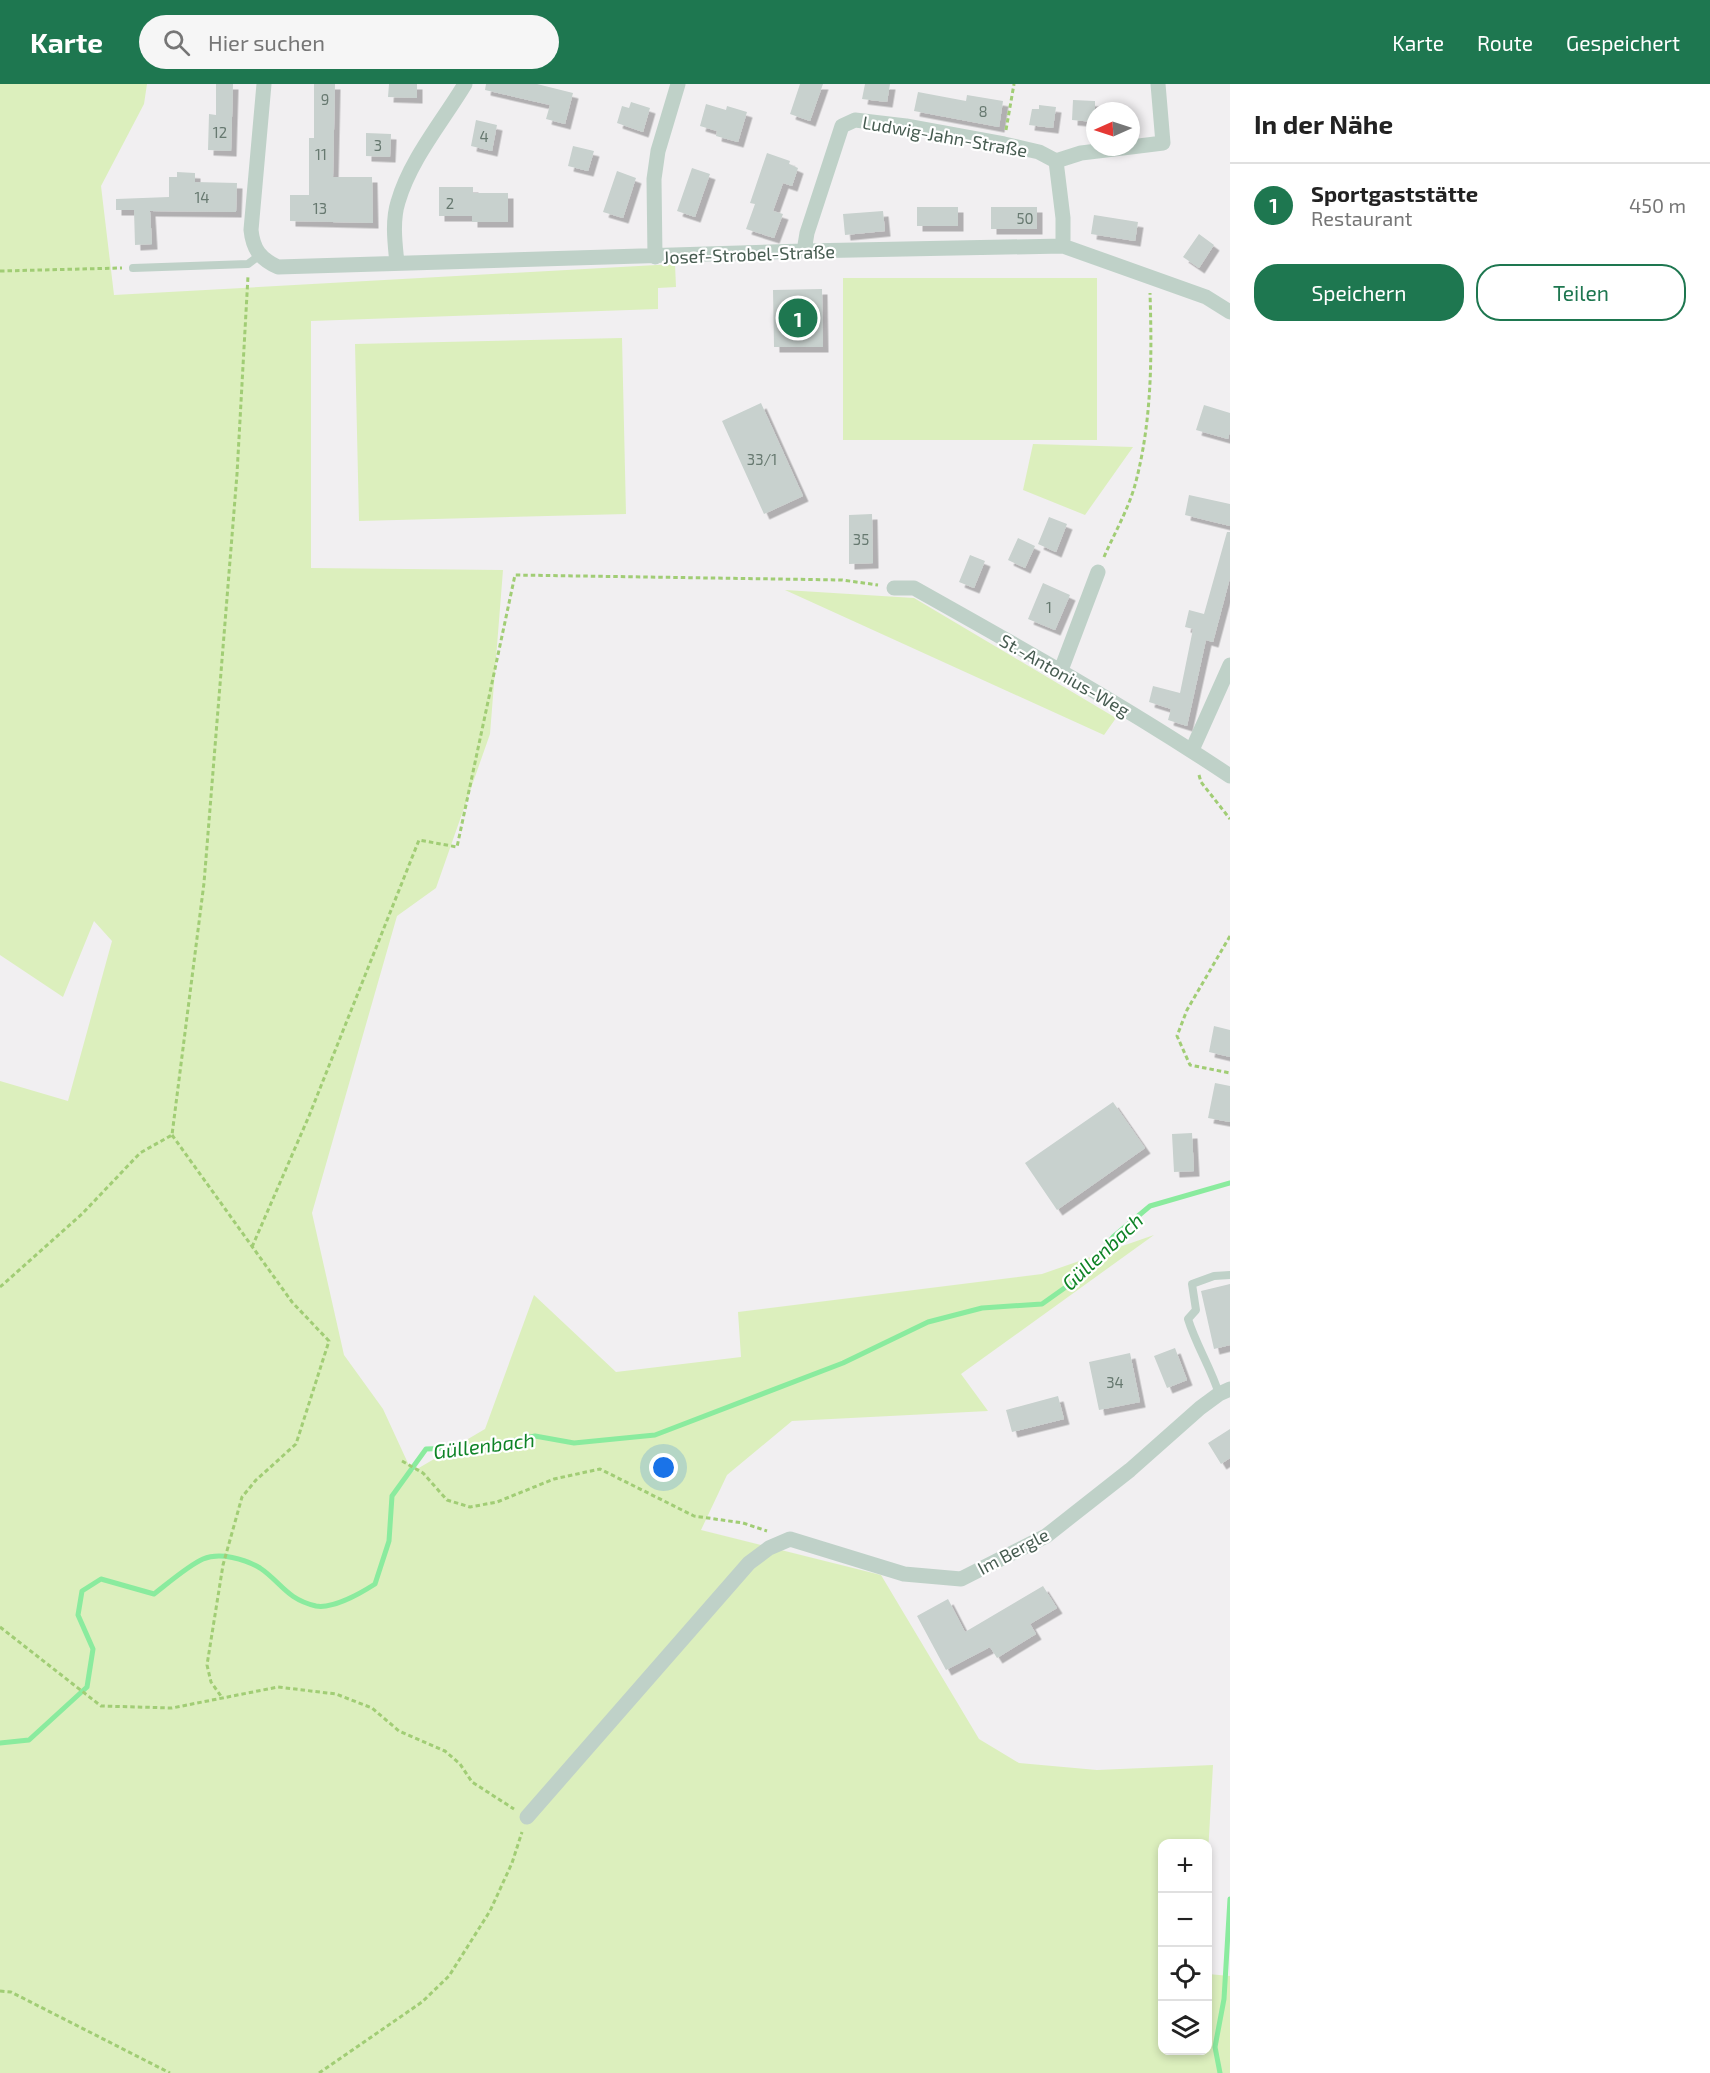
<!DOCTYPE html>
<html lang="de">
<head>
<meta charset="utf-8">
<style>
  :root { --surface:#fff; --page:#f6f6f6; --text:#222; --muted:#767676; --line:#e0e0e0; --accent:#1e7750 }
  body { margin:0; font-family:"Exo 2",sans-serif; background:var(--page); color:var(--text) }
  .controls { position:absolute; right:18px; bottom:18px; display:grid; overflow:hidden; border-radius:12px; box-shadow:0 3px 9px #0003 }
  .controls button { width:54px; height:54px; display:grid; place-items:center; padding:0; border:0; border-bottom:2px solid var(--line); background:var(--surface); color:var(--text); font:30px sans-serif }
  .compass { position:absolute; left:1086px; top:18px; width:54px; height:54px; border-radius:50%; background:var(--surface); box-shadow:0 3px 9px #0003; rotate:267deg }
  .you { position:absolute; left:664px; top:1384px; width:21px; height:21px; margin:-15px; border:4px solid #fff; border-radius:50%; background:#1a73e8; box-shadow:0 0 0 9px #1a73e833 }
  .badge { display:grid; place-items:center; width:39px; height:39px; border-radius:50%; background:var(--accent); color:#fff; font-size:20px; font-weight:700 }
  .pin { position:absolute; translate:-50% -50%; border:3px solid #fff; box-shadow:0 2px 6px #0006 }
  .list { margin:0; padding:0; list-style:none }
  h2 { display:flex; justify-content:space-between; align-items:center; height:78px; margin:0; padding:0 24px; font-size:26px }
  h2 small { font-size:20px; font-weight:400; color:var(--muted) }
  .list li { display:grid; grid-template-columns:39px 1fr auto; gap:18px; align-items:center; box-sizing:border-box; height:84px; padding:0 24px; border-top:2px solid var(--line) }
  .list b { display:block; font-size:22px; white-space:nowrap }
  .list p { margin:0; font-size:20px; white-space:nowrap; color:var(--muted) }
  .list em { font-size:20px; font-style:normal; color:var(--muted) }
  .actions { display:flex; gap:12px; padding:18px 24px }
  .actions a { flex:1; padding:14px 0; border:2px solid var(--accent); border-radius:24px; text-align:center; font-size:21px; color:var(--accent) }
  .actions .main { background:var(--accent); color:#fff }
  .icon { flex:none; width:33px; height:33px; fill:none; stroke:currentColor; stroke-width:2; stroke-linecap:round; stroke-linejoin:round }
  .map { position:relative; flex:none; width:1230px; height:1989px; overflow:hidden }
  header { display:flex; align-items:center; gap:36px; box-sizing:border-box; height:84px; padding:0 30px; background:var(--accent); color:#fff }
  header strong { font-size:28px }
  nav { display:flex; gap:33px; margin-inline-start:auto; font-size:21px }
  .search { width:420px; height:54px; background:var(--page); display:flex; align-items:center; gap:15px; box-sizing:border-box; padding:0 21px; border-radius:33px; color:var(--muted); font-size:22px }
  main { display:flex }
  aside { flex:1; background:var(--surface) }
  .map>svg:first-child { display:block }
  .green { fill:#dcefbd }
  .lines { fill:none; stroke-linecap:round; stroke-linejoin:round }
  .stream { stroke:#8aeb9e; stroke-width:5 }
  .building { fill:#c8d1ce; filter:url(#shadow) }
  .path { stroke:#a1cd75; stroke-width:3; stroke-dasharray:4.5 3; stroke-linecap:butt }
  .lane { stroke:#bfd1c8; stroke-width:8 }
  .street { stroke:#bfd1c8; stroke-width:15 }
  .labels { text-anchor:middle; dominant-baseline:central; stroke-width:4.5; stroke-linejoin:round; paint-order:stroke }
  .number-label { font-size:15px; fill:#677970 }
  .street-label { font-size:18px; fill:#475c51; stroke:#fff }
  .water-label { font-size:20px; font-style:italic; fill:#0e8326; stroke:#fff }
</style>
</head>
<body>
<header>
<strong>Karte</strong>
<div class="search"><svg class="icon" aria-label="search" viewBox="0 0 24 24"><circle cx="10" cy="10" r="6"/><path d="M15 15l6 6"/></svg>Hier suchen</div>
<nav><a>Karte</a><a>Route</a><a>Gespeichert</a></nav>
</header>
<main>
<div class="map">
<svg width="1230" height="1989" viewBox="0 0 1230 1989">
  <defs>
    <filter id="shadow"><feDropShadow dx="5.5" dy="5.5" stdDeviation="0" flood-color="#0004"/></filter>
  </defs>
  <rect width="100%" height="100%" fill="#f1eff1"/>
  <path class="green" d="M0 0H147L144 20 101 102 114 211 675 180 676 203 658 204V225L311 237V484L503 486 490 650 436 804 397 832 312 1129 344 1271 383 1325 412 1388 485 1345 534 1211 616 1288 741 1273 738 1228 1042 1190 1154 1151 961 1290 988 1327 792 1337 727 1391 701 1446 881 1491 979 1655 1019 1679 1097 1686 1213 1681 1208 1770V1760H1162V1966H1208V1890L1230 1892V1989H0V997L68 1017 112 857 94 837 63 913 0 871Z
    M843 194H1097V356H843Z
    M622 254 626 430 359 437 355 260Z
    M1033 360 1133 363 1085 431 1023 406Z
    M785 506 914 514 1116 634 1104 651Z"/>
  <g class="lines">
    <path class="stream" d="M0 1659 29 1656 87 1603 93 1565 78 1531 82 1507 101 1495 154 1510C167 1500 189 1481 203 1475 220 1468 245 1475 260 1484 281 1498 286 1515 316 1522 333 1525 361 1509 375 1500L389 1457 392 1412 426 1365 483 1363 535 1352 574 1359 655 1351 843 1279 928 1238 982 1224 1042 1220 1080 1193 1113 1153 1150 1122 1230 1099
      M1220 1989 1215 1963 1224 1915 1230 1815"/>
  </g>
  <path class="building" d="M216 0H233L231 67 208 66 209 30 216 31Z
    M314 0H335L333 93H372L373 139 290 137V111H309V54H314Z
    M389 0H417V14L388 13Z
    M486 0H537L573 9 565 40 546 35 550 21 485 6Z
    M800 0H823L810 37 790 30Z
    M865 0H890L887 18 862 15Z
    M918 8 966 17 967 11 1003 17 999 43 914 27Z
    M1073 16 1095 17V38L1072 36Z
    M631 18 650 24 643 48 617 39 622 22 629 24Z
    M706 20 726 26 727 22 747 28 738 58 716 52 717 47 700 42Z
    M1039 21 1056 23 1053 44 1029 41 1032 25H1039Z
    M476 36 497 41 492 67 471 62Z
    M366 49 391 50 390 73 366 72Z
    M573 62 594 67 588 87 568 82Z
    M767 69 790 77 789 80 798 84 792 102 783 99 773 127 783 130 774 154 746 145 755 120 750 119Z
    M692 84 710 90 695 133 677 127Z
    M617 87 636 94 623 134 603 128Z
    M177 88 195 89V98L237 99 236 128 150 127 152 160 135 161 134 126H116V115L169 113V93H177Z
    M439 103H473V109H508V138H472V132H439Z
    M917 123H958V142H917Z
    M991 123H1037V145H991Z
    M883 127 885 147 845 151 843 130Z
    M1094 131 1138 138 1135 157 1091 150Z
    M1199 150 1214 161 1199 184 1183 173Z
    M822 205 823 263H774L773 206Z
    M761 319 803 412 764 430 722 337Z
    M1204 321 1230 329V347L1228 355 1196 346Z
    M1189 411 1230 420V442L1185 431Z
    M872 430 873 479 849 480V431Z
    M1049 433 1067 440 1056 468 1038 460Z
    M1227 448H1230V494L1213 558 1206 556 1187 642 1168 636 1171 625 1149 618 1153 602 1180 609 1193 545 1185 543 1189 526 1204 530Z
    M1018 454 1035 462 1025 484 1008 476Z
    M970 471 985 477 974 504 959 498Z
    M1043 499 1070 511 1055 546 1028 535Z
    M1214 942 1230 946V973L1209 968Z
    M1215 999 1230 1002V1038L1208 1034Z
    M1113 1018 1145 1064 1057 1126 1025 1079Z
    M1192 1049 1194 1087 1174 1088 1172 1050Z
    M1230 1200V1261L1214 1265 1201 1207Z
    M1175 1264 1187 1296 1167 1304 1154 1272Z
    M1130 1269 1140 1318 1099 1326 1089 1278Z
    M1058 1312 1064 1335 1012 1348 1006 1326Z
    M1230 1345V1374L1221 1380 1208 1359Z
    M1043 1502 1057 1524 1030 1540 1036 1550 997 1574 990 1563 946 1586 917 1532 948 1515 965 1548Z"/>
  <g class="lines">
    <path class="path" d="M1006 46 1014 0
      M0 187 122 184
      M1104 473C1114 450 1128 426 1135 401 1152 338 1152 273 1150 209
      M1199 691 1201 698 1230 735
      M1230 852 1187 926 1177 952 1190 981 1230 989
      M172 1051 292 1218 329 1257 296 1360 256 1396 242 1413 223 1481 207 1581 211 1598 223 1615
      M252 1163 309 1032 419 756 457 763 515 491 842 496 878 501
      M0 1203 82 1130 140 1069 172 1051 204 799 237 390 248 192
      M402 1377 423 1389 447 1416 470 1423 497 1418 554 1395 600 1385 694 1432 743 1439 767 1447
      M0 1543 101 1622 172 1624 278 1603 336 1610 372 1624 399 1647 445 1667 460 1680 472 1698 514 1725
      M0 1907 11 1908 170 1989
      M319 1989 422 1918 449 1892 490 1827 512 1779 522 1748"/>
    <path class="lane" d="M133 184 248 180 260 171
      M1219 1310C1211 1284 1196 1261 1188 1235L1196 1226 1192 1200 1214 1192 1230 1191"/>
    <path class="street" d="M264 0 251 146C253 165 260 175 278 183L804 167 1063 162 1206 213 1230 228
      M1131 63 1163 59 1158 0
      M1056 77 1081 69 1131 63
      M804 167 807 149 842 42 855 36 906 42 1004 60 1039 68 1056 77 1063 134V162
      M655 173 654 95 658 67 678 0
      M397 179C395 160 392 137 398 118 410 76 442 38 465 0
      M894 504H914C1021 564 1128 624 1230 692
      M1061 586 1098 488
      M1192 666 1230 581
      M527 1733 749 1479 769 1464 790 1455 904 1490 961 1495 1046 1452 1130 1386 1200 1324 1219 1310 1230 1305"/>
  </g>
  <g class="labels">
    <g class="number-label">
      <text x="325" y="15">9</text>
      <text x="983" y="27">8</text>
      <text x="220" y="48">12</text>
      <text x="484" y="52">4</text>
      <text x="378" y="61">3</text>
      <text x="321" y="70">11</text>
      <text x="202" y="113">14</text>
      <text x="450" y="119">2</text>
      <text x="320" y="124">13</text>
      <text x="1025" y="134">50</text>
      <text x="762" y="375">33/1</text>
      <text x="861" y="455">35</text>
      <text x="1049" y="523">1</text>
      <text x="1115" y="1298">34</text>
    </g>
    <g class="street-label">
      <text transform="translate(945 52) rotate(10)">Ludwig-Jahn-Straße</text>
      <text transform="translate(749 170) rotate(-2)">Josef-Strobel-Straße</text>
      <text transform="translate(1065 591) rotate(30)">St.-Antonius-Weg</text>
      <text transform="translate(1013 1467) rotate(-28)">Im Bergle</text>
    </g>
    <g class="water-label">
      <text transform="translate(1102 1167) rotate(-43)">Güllenbach</text>
      <text transform="translate(484 1361) rotate(-7)">Güllenbach</text>
    </g>
  </g>
</svg>
<div class="controls">
<button>+</button>
<button>−</button>
<button><svg class="icon" aria-label="locate" viewBox="0 0 24 24"><circle cx="12" cy="12" r="6"/><path d="M12 2v4M12 18v4M2 12h4M18 12h4"/></svg></button>
<button><svg class="icon" aria-label="layers" viewBox="0 0 24 24"><path d="M12 4l9 5-9 5-9-5zM3 14l9 5 9-5"/></svg></button>
</div>
<svg class="compass" viewBox="-18 -18 36 36"><path d="M0-13l5 13h-10z" fill="#e53935"/><path d="M0 13l5-13h-10z" fill="#767676"/></svg>
<div class="you"></div>
<div class="pin badge" style="left:798px;top:234px">1</div>
</div>
<aside>
<h2>In der Nähe<small></small></h2>
<ul class="list">
<li><span class="badge">1</span><div><b>Sportgaststätte</b><p>Restaurant</p></div><em>450 m</em></li>
</ul>
<div class="actions"><a class="main">Speichern</a><a>Teilen</a></div>
</aside>
</main>
</body>
</html>
